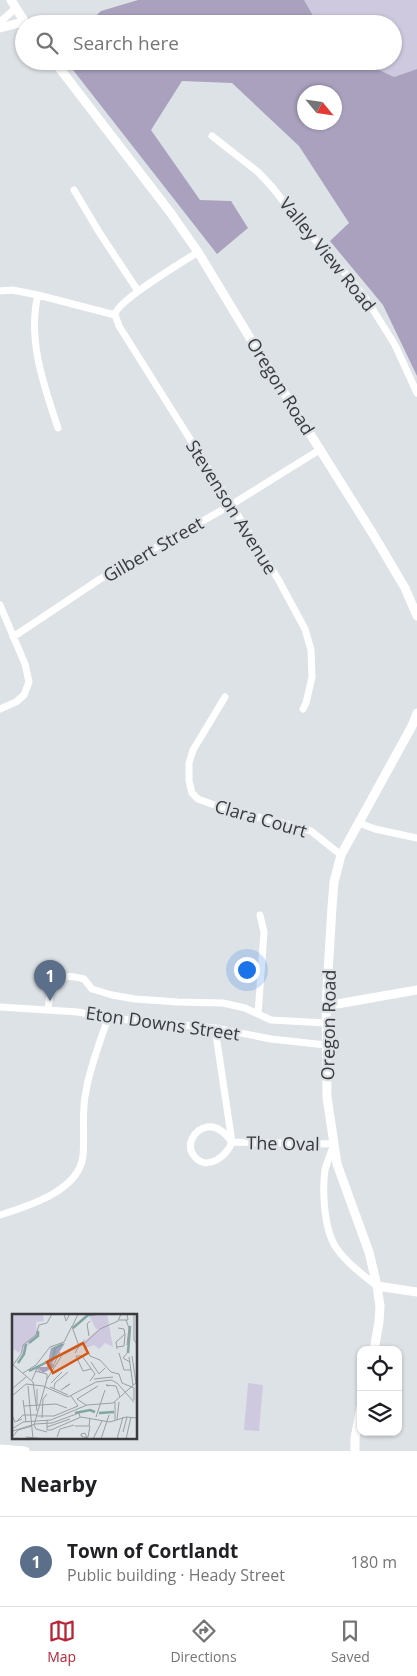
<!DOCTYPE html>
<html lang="en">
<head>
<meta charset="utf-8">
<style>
  :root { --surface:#fff; --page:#f6f6f6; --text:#202124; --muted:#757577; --line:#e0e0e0; --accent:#b72537 }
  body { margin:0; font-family:"Open Sans",sans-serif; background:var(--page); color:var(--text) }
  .controls { position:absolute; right:15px; bottom:15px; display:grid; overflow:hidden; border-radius:10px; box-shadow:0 1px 4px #0004 }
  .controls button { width:45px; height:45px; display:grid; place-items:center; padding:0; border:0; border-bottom:1px solid var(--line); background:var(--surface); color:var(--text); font:25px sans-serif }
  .compass { position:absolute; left:297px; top:85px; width:45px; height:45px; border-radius:50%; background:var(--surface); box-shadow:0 1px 4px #0004; rotate:119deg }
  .you { position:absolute; left:246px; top:969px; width:18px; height:18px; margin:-12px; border:4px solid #fff; border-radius:50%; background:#1a73e8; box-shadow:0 0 0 8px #1a73e833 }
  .badge { display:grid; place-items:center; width:32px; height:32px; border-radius:50%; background:var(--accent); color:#fff; font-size:16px; font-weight:700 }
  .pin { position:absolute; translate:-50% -41px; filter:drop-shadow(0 1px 2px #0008) }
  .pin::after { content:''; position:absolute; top:26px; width:18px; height:15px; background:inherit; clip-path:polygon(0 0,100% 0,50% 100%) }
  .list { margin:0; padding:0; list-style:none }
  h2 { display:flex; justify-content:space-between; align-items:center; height:65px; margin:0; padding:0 20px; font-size:21px }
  h2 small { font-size:16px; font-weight:400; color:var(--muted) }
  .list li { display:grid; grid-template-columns:32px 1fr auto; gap:15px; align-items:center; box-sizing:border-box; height:90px; padding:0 20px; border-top:1px solid var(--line) }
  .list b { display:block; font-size:19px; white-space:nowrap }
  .list p { margin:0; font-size:16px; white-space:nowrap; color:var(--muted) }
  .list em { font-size:16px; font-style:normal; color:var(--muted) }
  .icon { flex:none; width:28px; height:28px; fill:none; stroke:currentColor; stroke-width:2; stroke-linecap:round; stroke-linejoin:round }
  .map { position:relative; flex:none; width:417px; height:1451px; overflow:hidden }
  .search { position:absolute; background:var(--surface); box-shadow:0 1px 4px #0004; left:15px; right:15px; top:15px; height:55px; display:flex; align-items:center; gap:12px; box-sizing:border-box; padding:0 18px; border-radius:28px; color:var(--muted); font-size:19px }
  .sheet { height:155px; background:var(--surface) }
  nav { display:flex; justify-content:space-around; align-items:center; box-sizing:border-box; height:70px; border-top:1px solid var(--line); background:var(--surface); font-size:14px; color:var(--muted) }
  nav a { display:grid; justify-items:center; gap:2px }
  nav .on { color:var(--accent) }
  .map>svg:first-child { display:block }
  .green { fill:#cfc9e0 }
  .forest { fill:#a9a1be; fill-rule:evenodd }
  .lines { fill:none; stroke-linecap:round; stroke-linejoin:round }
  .minor { stroke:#fff; stroke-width:7 }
  .tertiary { stroke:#fff; stroke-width:9 }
  .labels { text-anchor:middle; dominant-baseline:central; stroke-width:4.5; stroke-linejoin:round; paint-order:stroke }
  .street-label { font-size:18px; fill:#383a3c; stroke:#dde2e7 }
  .inset-river { fill:none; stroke:#81a7a3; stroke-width:2.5 }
  .inset-road { fill:none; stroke:#9b9fa3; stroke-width:1 }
  .view { fill:#d65611; fill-opacity:0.15; stroke:#d65611; stroke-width:2.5 }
  .inset-edge { fill:none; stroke:#383a3c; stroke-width:2.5 }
</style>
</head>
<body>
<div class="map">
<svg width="417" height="1451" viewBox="0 0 417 1451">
  <rect width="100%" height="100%" fill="#dde2e7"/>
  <path class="green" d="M304 0H417V69L394 77 361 61H393V24H318Z
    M248 1383 263 1385 259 1431 244 1430Z"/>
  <path class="forest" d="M138 0H304L318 24H87L101 11Z
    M66 61H361L394 77 417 69V376L383 305 330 241 349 223 299 146 232 83 182 81 151 130 200 200 231 201 248 228 217 254ZM304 92H334V122H304Z"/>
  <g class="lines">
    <path class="minor" d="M0 22 16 8
      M212 136 258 172 273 188 299 222 345 273 367 300 395 345 417 393
      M74 190 99 232 138 291
      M0 291 12 290 38 295 115 315
      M38 295C27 339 44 386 58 428
      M115 315 119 326 278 579 305 629 311 650 312 677 306 703 303 709
      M115 315C116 301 183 262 198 252
      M0 605 25 664 29 682 24 695 16 702 0 709
      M13 637 100 579 231 505 321 449
      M225 697 193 750 189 763V781L192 793 198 799 228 810 287 824 311 831 341 855
      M359 823 375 829 417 838
      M0 1007 78 1012 108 1018 215 1028 271 1039 326 1045
      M48 1010 51 985C63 975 69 975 84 979L92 989 112 995 135 999 178 1002 223 1003 245 1008 271 1020 326 1023
      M258 1014 264 932 260 915
      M215 1028 232 1142C227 1155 208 1172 195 1157 185 1146 193 1130 207 1127 218 1125 226 1134 232 1142L334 1144C331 1153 327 1162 325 1170 322 1192 324 1231 337 1249 348 1264 363 1275 377 1286
      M0 1215C28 1206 79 1191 83 1156 85 1135 81 1113 86 1091 90 1067 100 1042 108 1018"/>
    <path class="tertiary" d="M11 0 26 24
      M0 28 19 23 24 26
      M54 61 170 212 198 252 253 343 373 534 405 588 417 616
      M326 1006 417 990
      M377 1286 417 1292
      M374 1350 379 1322 380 1306 377 1286 369 1252 337 1164 327 1097 326 1006 332 907 334 882 341 855 412 726 417 713
      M0 1449 25 1451
      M355 1451V1438L361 1407"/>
  </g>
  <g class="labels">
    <g class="street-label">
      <text transform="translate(328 254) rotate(51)">Valley View Road</text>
      <text transform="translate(281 386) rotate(58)">Oregon Road</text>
      <text transform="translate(232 507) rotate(58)">Stevenson Avenue</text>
      <text transform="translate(153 549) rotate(-30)">Gilbert Street</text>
      <text transform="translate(261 818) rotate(16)">Clara Court</text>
      <text transform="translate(163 1023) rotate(8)">Eton Downs Street</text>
      <text transform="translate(328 1025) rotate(-89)">Oregon Road</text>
      <text transform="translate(283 1143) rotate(1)">The Oval</text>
    </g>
  </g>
  <g transform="translate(12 1314)">
    <rect width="125" height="125" fill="#dde2e7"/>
    <path d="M0 0H31L32 7 24 8 25 23 14 33 10 44V32L7 39 2 35 0 39ZM76 0H95L101 33 93 29 87 35 82 31 74 34 71 25 74 26 87 15H84Z" fill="#cfc9e0"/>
    <path d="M53 29 40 49 42 53 31 59 25 53H35L39 34Z" fill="#a9a1be"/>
    <path class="inset-river" d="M61 14 76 1 84 0M17 29 26 22V17M116 39 118 12M6 49 12 40 14 30M17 57 41 45 43 34 51 30M63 99 78 96 83 98M87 99 102 98"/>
    <path class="inset-road" d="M52 0 54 7 58 0M122 0V26L125 30M107 6H116L115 0M114 6 117 14 115 31M77 22 75 10 78 7M52 28 60 12M72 30 78 42 88 46 99 58 107 60 110 69 122 74V86M105 33 112 32 113 21 112 15 106 14M105 35 104 28 113 20M116 38 111 44 118 48M63 39 67 32 60 13 66 0M107 39 112 56H119M64 42H70L83 60 78 67M64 42 71 57 79 55M120 42 124 69M117 43 121 71M79 48 87 60 93 54M0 50 21 68 25 97M1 51 9 40 11 31 24 21 27 11 35 9 40 0M41 52 48 38M23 57 35 60V65M11 59 24 51 38 33 52 28M82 65 101 63M20 66 25 54 29 59M39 69 50 58M16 72 21 125M97 72 94 71 104 72 108 83M38 73 56 81M42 74 43 69 56 58M0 75 14 63M49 76 58 70 53 73M0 82 14 70 31 72 56 83 84 68 99 66 105 69 122 88M11 86 14 108M25 91V75M74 91 65 85 86 72M12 92 44 90 55 94M0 101 3 108 10 105M25 102H42L66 92 59 82M84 103 93 76M30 104 31 85 35 80M35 106V116H39L69 103 98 108 114 103 125 104M103 106V88M105 106 107 88M5 107 11 101H25M63 112H77L78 104M35 113 58 105M0 115 11 108 39 106 75 91 101 89 125 68M1 117 23 110 40 109 67 99 68 103M35 118 24 115 22 111 35 65 50 41 72 30 88 15 106 7 109 0M111 118 115 103M1 122 6 116 20 112M14 123 35 125M45 123 48 115 62 111M75 124 73 119 69 120V122L74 124H75L76 123 78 112M81 125 90 107M89 125 97 101M105 125 111 103M114 125 119 103"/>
    <path class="view" d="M71 29 76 39 41 59 35 48Z"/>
    <rect width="125" height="125" class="inset-edge"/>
  </g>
</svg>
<div class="controls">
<button><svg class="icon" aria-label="locate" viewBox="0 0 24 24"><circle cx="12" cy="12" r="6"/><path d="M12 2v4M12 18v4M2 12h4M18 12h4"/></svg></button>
<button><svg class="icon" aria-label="layers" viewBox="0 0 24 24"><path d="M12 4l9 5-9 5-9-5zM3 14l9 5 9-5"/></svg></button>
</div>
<svg class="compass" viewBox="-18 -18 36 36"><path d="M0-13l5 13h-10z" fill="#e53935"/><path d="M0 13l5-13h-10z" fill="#757577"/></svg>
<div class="you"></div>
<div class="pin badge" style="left:50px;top:1001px;background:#5c6f8a">1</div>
<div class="search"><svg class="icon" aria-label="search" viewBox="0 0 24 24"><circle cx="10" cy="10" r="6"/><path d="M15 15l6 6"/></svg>Search here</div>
</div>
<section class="sheet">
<h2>Nearby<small></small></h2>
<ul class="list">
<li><span class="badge" style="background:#5c6f8a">1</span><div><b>Town of Cortlandt</b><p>Public building · Heady Street</p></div><em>180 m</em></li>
</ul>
</section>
<nav>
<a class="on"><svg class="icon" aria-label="map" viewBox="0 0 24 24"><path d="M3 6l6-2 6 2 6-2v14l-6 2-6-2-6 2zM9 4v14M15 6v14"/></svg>Map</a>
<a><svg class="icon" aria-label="directions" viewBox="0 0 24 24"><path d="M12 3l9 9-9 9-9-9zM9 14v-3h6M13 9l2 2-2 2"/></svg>Directions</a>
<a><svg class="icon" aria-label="saved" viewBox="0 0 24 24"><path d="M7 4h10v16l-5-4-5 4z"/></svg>Saved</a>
</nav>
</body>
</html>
